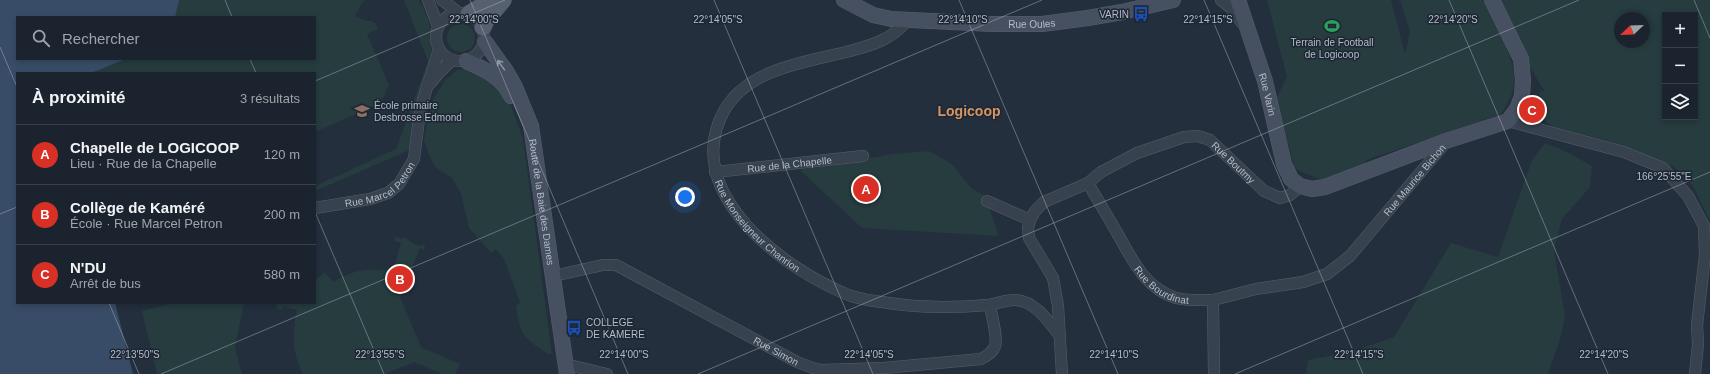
<!DOCTYPE html>
<html lang="fr">
<head>
<meta charset="utf-8">
<style>
  :root { --surface:#1b232e; --page:#242b36; --text:#f1f3f6; --muted:#a0a4aa; --line:#39404a; --accent:#d93025 }
  body { margin:0; font-family:Helvetica,sans-serif; background:var(--page); color:var(--text) }
  .controls { position:absolute; right:12px; top:12px; display:grid; overflow:hidden; border-radius:0px; box-shadow:0 2px 6px #0003 }
  .controls button { width:36px; height:36px; display:grid; place-items:center; padding:0; border:0; border-bottom:1px solid var(--line); background:var(--surface); color:var(--text); font:20px sans-serif }
  .compass { position:absolute; left:1614px; top:12px; width:36px; height:36px; border-radius:50%; background:var(--surface); box-shadow:0 2px 6px #0003; rotate:247deg }
  .you { position:absolute; left:685px; top:197px; width:14px; height:14px; margin:-10px; border:3px solid #fff; border-radius:50%; background:#1a73e8; box-shadow:0 0 0 6px #1a73e833 }
  .badge { display:grid; place-items:center; width:26px; height:26px; border-radius:50%; background:var(--accent); color:#fff; font-size:13px; font-weight:700 }
  .pin { position:absolute; translate:-50% -50%; border:2px solid #fff; box-shadow:0 1px 4px #0006 }
  .list { margin:0; padding:0; list-style:none }
  h2 { display:flex; justify-content:space-between; align-items:center; height:52px; margin:0; padding:0 16px; font-size:17px }
  h2 small { font-size:13px; font-weight:400; color:var(--muted) }
  .list li { display:grid; grid-template-columns:26px 1fr auto; gap:12px; align-items:center; box-sizing:border-box; height:60px; padding:0 16px; border-top:1px solid var(--line) }
  .list b { display:block; font-size:15px; white-space:nowrap }
  .list p { margin:0; font-size:13px; white-space:nowrap; color:var(--muted) }
  .list em { font-size:13px; font-style:normal; color:var(--muted) }
  .icon { flex:none; width:22px; height:22px; fill:none; stroke:currentColor; stroke-width:2; stroke-linecap:round; stroke-linejoin:round }
  .map { position:relative; flex:none; width:1710px; height:374px; overflow:hidden }
  .search { position:absolute; background:var(--surface); box-shadow:0 2px 6px #0003; left:16px; top:16px; width:300px; height:44px; display:flex; align-items:center; gap:10px; box-sizing:border-box; padding:0 14px; border-radius:0px; color:var(--muted); font-size:15px }
  .panel { position:absolute; background:var(--surface); box-shadow:0 2px 6px #0003; left:16px; top:72px; width:300px; height:232px; border-radius:0px }
  .map>svg:first-child { display:block }
  .green { fill:#263c3f; fill-rule:evenodd }
  .water { fill:#394c67 }
  .lines { fill:none; stroke-linecap:round; stroke-linejoin:round }
  .street-casing { stroke:#565f6c; stroke-width:12 }
  .secondary-casing { stroke:#565f6c; stroke-width:16 }
  .primary-casing { stroke:#414a57; stroke-width:18 }
  .street { stroke:#38414e; stroke-width:11 }
  .secondary { stroke:#465061; stroke-width:15 }
  .primary { stroke:#56606e; stroke-width:17 }
  .oneway { stroke:#8e96a5 }
  .ticks { fill:none; stroke:#b4bcc9; stroke-width:1; stroke-opacity:0.45 }
  .labels { text-anchor:middle; dominant-baseline:central; stroke-width:3; stroke-linejoin:round; paint-order:stroke }
  .poi-label { font-size:10px; fill:#b4bcc9; stroke:#1d2633; text-anchor:start }
  .street-label { font-size:10px; fill:#b4bcc9; stroke:#1d2633 }
  .district-label { font-size:14px; font-weight:bold; fill:#d59563; stroke:#1d2633 }
  .ticks-label { font-size:10px; text-anchor:middle; fill:#b4bcc9; stroke:#1d2633; stroke-width:3; stroke-linejoin:round; paint-order:stroke }
</style>
</head>
<body>
<div class="map">
<svg width="1710" height="374" viewBox="0 0 1710 374">
  <rect width="100%" height="100%" fill="#242f3e"/>
  <path class="green" d="M0 0H366L363 1 355 16 367 21H371L376 24 378 29 367 34 389 85 381 103 315 132V73H17V303H115L133 374H0ZM17 17H315V59H17Z
    M404 0H419C423 8 430 19 430 27 430 37 429 43 433 53 419 82 415 117 412 149L315 191V186L396 149 428 61Z
    M1267 0H1391L1405 54 1410 32 1400 0H1483C1494 24 1520 62 1513 89 1511 99 1506 106 1501 114L1364 161 1367 163 1324 181 1295 169 1276 99 1287 77Z
    M1498 0H1710V222L1694 187 1673 166 1620 144 1554 127 1545 121 1535 109 1540 91 1545 92 1518 48ZM1665 15H1695V117H1665ZM1620 18H1644V42H1620Z
    M447 38a14 14 0 1 1 28 0a14 14 0 1 1-28 0Z
    M473 68 496 83 511 105 523 139 552 354H548C523 337 521 337 516 307L520 302 504 259 496 249 491 253 469 228 461 194 452 178 435 167 428 152 424 140 431 103 445 80 457 70Z
    M1545 143 1565 151 1592 166 1590 187 1562 219 1554 250 1565 316 1560 339 1548 374H1306L1308 360 1350 352 1394 337 1451 243 1498 257 1532 160Z
    M929 151 952 164 971 188 985 196 999 236 862 228 800 170 893 154Z
    M396 237 402 239 404 237 416 245 422 246 423 244 425 246 424 250 420 248 400 297 421 347 460 364 455 374H442L414 362 385 374H303C292 354 292 332 297 310L283 307 282 310 276 308 277 303H315V280L325 272 333 282C355 269 369 268 393 271L401 243 394 241Z
    M174 303H244L235 347 242 374H157L142 311Z"/>
  <path class="water" d="M0 0H179L175 17H17V59H126L91 73H17V303H115L133 374H0Z"/>
  <g class="lines">
    <g class="street-casing">
      <g id="street">
        <path d="M428 0 438 26"/>
        <path d="M442 0 459 13"/>
        <path d="M1221 0 1231 8 1242 23"/>
        <circle cx="460" cy="37" r="24"/>
        <path id="s1" d="M907 21C892 39 873 45 850 51 807 62 748 68 724 111 679 193 786 271 851 296 861 299 872 301 882 302 917 308 953 308 988 305 997 304 1007 299 1016 300 1036 302 1048 321 1060 336"/>
        <path d="M439 50 427 87 438 74 452 60"/>
        <path d="M1508 121 1624 152 1663 168 1688 196 1704 226 1705 255 1697 325 1698 344 1695 374"/>
        <path id="s2" d="M715 172 863 156"/>
        <path id="s3" d="M1088 183C1097 199 1107 215 1116 231 1131 257 1144 288 1176 298 1188 301 1201 300 1213 300L1214 374"/>
        <path d="M987 201 1030 220"/>
        <path id="s4" d="M315 208 370 199 388 193 399 184 414 159 420 111 427 87"/>
        <path id="s5" d="M553 276 603 265H616L797 362 813 368 822 370 884 368 981 359C987 356 993 352 995 346 998 337 991 314 990 305"/>
        <path id="s6" d="M1213 300 1256 289 1303 282 1327 274 1350 256 1446 142"/>
        <path d="M565 364 607 374"/>
        <path id="s7" d="M1062 374 1058 306 1053 278 1029 238 1028 228 1030 220 1035 211 1044 202 1088 183 1101 172 1137 153 1184 137 1198 136 1210 140 1264 191 1280 198 1290 195 1300 186"/>
      </g>
    </g>
    <g class="secondary-casing">
      <g id="secondary">
        <path id="s8" d="M844 0 873 15 891 19 992 24H1042L1088 18 1122 12 1173 0"/>
        <path id="s9" d="M1238 0 1265 81 1284 164 1291 179 1300 186 1312 189 1325 187 1446 141 1508 121 1517 109 1522 96 1523 80 1521 59 1492 0"/>
        <path id="s10" d="M485 42 506 71 515 87 531 126 567 374"/>
        <path d="M466 61C484 69 503 77 511 96"/>
      </g>
    </g>
    <g class="primary-casing">
      <path id="primary" d="M469 14 492 0
        M483 27 486 20 503 0"/>
    </g>
    <use href="#street" class="street"/>
    <use href="#secondary" class="secondary"/>
    <use href="#primary" class="primary"/>
  </g>
  <defs><path id="oneway-shaft" d="M-6 0H5M1.5-3L5.5 0L1.5 3" fill="none" stroke-width="1.6" stroke-linecap="round" stroke-linejoin="round"/></defs>
  <use class="oneway" href="#oneway-shaft" transform="translate(501 65) rotate(-126)"/>
  <path class="ticks" d="M225 0 232 17M470 0 628 374M714 0 873 374M959 0 1118 374M1204 0 1363 374M1449 0 1608 374M1694 0 1710 38M0 47 17 87M250 59 256 73M315 81 505 0M315 212 384 374M0 214 17 207M109 303 139 374M161 374 1042 0M698 374 1579 0M1235 374 1710 172"/>
  <defs>
    <g id="bus-bare" transform="scale(1.2)"><path d="M-5-6H5V4H4V6H2V4H-2V6H-4V4H-5ZM-3.5-4V0h7V-4ZM-3.5 1.2v1.5H-2V1.2ZM2 1.2v1.5H3.5V1.2Z" fill="#1a4fb4" stroke="#1d2633" stroke-width="2.5" paint-order="stroke"/></g>
    <g id="stadium-bare" transform="scale(1.2)"><path d="M0-5a6.5 5 0 1 0 0 10a6.5 5 0 1 0 0-10ZM-3.5-1.8h7v3.6h-7Z" fill="#2e9e5b" stroke="#1d2633" stroke-width="2.5" paint-order="stroke"/></g>
    <g id="school-bare" transform="scale(1.2)"><path d="M0-5L7-2L0 1L-7-2ZM-4 1L0 2.5L4 1V4Q0 6-4 4Z" fill="#8d6e63" stroke="#1d2633" stroke-width="2.5" paint-order="stroke"/></g>
  </defs>
  <g fill-rule="evenodd">
    <use href="#bus-bare" x="1141" y="14"/>
    <use href="#stadium-bare" x="1332" y="26"/>
    <use href="#school-bare" x="362" y="111"/>
    <use href="#bus-bare" x="574" y="328"/>
  </g>
  <g class="labels">
    <g class="poi-label">
      <text x="1129" y="14" text-anchor="end">VARIN</text>
      <text x="1332" y="42" text-anchor="middle">Terrain de Football<tspan x="1332" dy="12">de Logicoop</tspan></text>
      <text x="374" y="105">École primaire<tspan x="374" dy="12">Desbrosse Edmond</tspan></text>
      <text x="586" y="322">COLLEGE<tspan x="586" dy="12">DE KAMERE</tspan></text>
    </g>
    <g class="street-label">
      <text stroke="none"><textPath href="#s8" startOffset="192">Rue Oules</textPath></text>
      <text stroke="none"><textPath href="#s9" startOffset="99">Rue Varin</textPath></text>
      <text stroke="none"><textPath href="#s7" startOffset="399">Rue Boutmy</textPath></text>
      <text stroke="none"><textPath href="#s2" startOffset="75">Rue de la Chapelle</textPath></text>
      <text stroke="none"><textPath href="#s6" startOffset="246">Rue Maurice Bichon</textPath></text>
      <text stroke="none"><textPath href="#s4" startOffset="72">Rue Marcel Petron</textPath></text>
      <text stroke="none"><textPath href="#s10" startOffset="173">Route de la Baie des Dames</textPath></text>
      <text stroke="none"><textPath href="#s1" startOffset="342">Rue Monseigneur Chanrion</textPath></text>
      <text stroke="none"><textPath href="#s3" startOffset="129">Rue Bourdinat</textPath></text>
      <text stroke="none"><textPath href="#s5" startOffset="246">Rue Simon</textPath></text>
    </g>
    <g class="district-label">
      <text x="969" y="111">Logicoop</text>
    </g>
  </g>
  <g class="ticks-label">
    <text x="474" y="23">22°14'00"S</text>
    <text x="718" y="23">22°14'05"S</text>
    <text x="1453" y="23">22°14'20"S</text>
    <text x="963" y="23">22°14'10"S</text>
    <text x="1208" y="23">22°14'15"S</text>
    <text x="1664" y="180">166°25'55"E</text>
    <text x="135" y="358">22°13'50"S</text>
    <text x="380" y="358">22°13'55"S</text>
    <text x="624" y="358">22°14'00"S</text>
    <text x="869" y="358">22°14'05"S</text>
    <text x="1114" y="358">22°14'10"S</text>
    <text x="1359" y="358">22°14'15"S</text>
    <text x="1604" y="358">22°14'20"S</text>
  </g>
</svg>
<div class="controls">
<button>+</button>
<button>−</button>
<button><svg class="icon" aria-label="layers" viewBox="0 0 24 24"><path d="M12 4l9 5-9 5-9-5zM3 14l9 5 9-5"/></svg></button>
</div>
<svg class="compass" viewBox="-18 -18 36 36"><path d="M0-13l5 13h-10z" fill="#e53935"/><path d="M0 13l5-13h-10z" fill="#a0a4aa"/></svg>
<div class="you"></div>
<div class="pin badge" style="left:866px;top:189px">A</div>
<div class="pin badge" style="left:400px;top:279px">B</div>
<div class="pin badge" style="left:1532px;top:110px">C</div>
<div class="search"><svg class="icon" aria-label="search" viewBox="0 0 24 24"><circle cx="10" cy="10" r="6"/><path d="M15 15l6 6"/></svg>Rechercher</div>
<section class="panel">
<h2>À proximité<small>3 résultats</small></h2>
<ul class="list">
<li><span class="badge">A</span><div><b>Chapelle de LOGICOOP</b><p>Lieu · Rue de la Chapelle</p></div><em>120 m</em></li>
<li><span class="badge">B</span><div><b>Collège de Kaméré</b><p>École · Rue Marcel Petron</p></div><em>200 m</em></li>
<li><span class="badge">C</span><div><b>N'DU</b><p>Arrêt de bus</p></div><em>580 m</em></li>
</ul>
</section>
</div>
</body>
</html>
